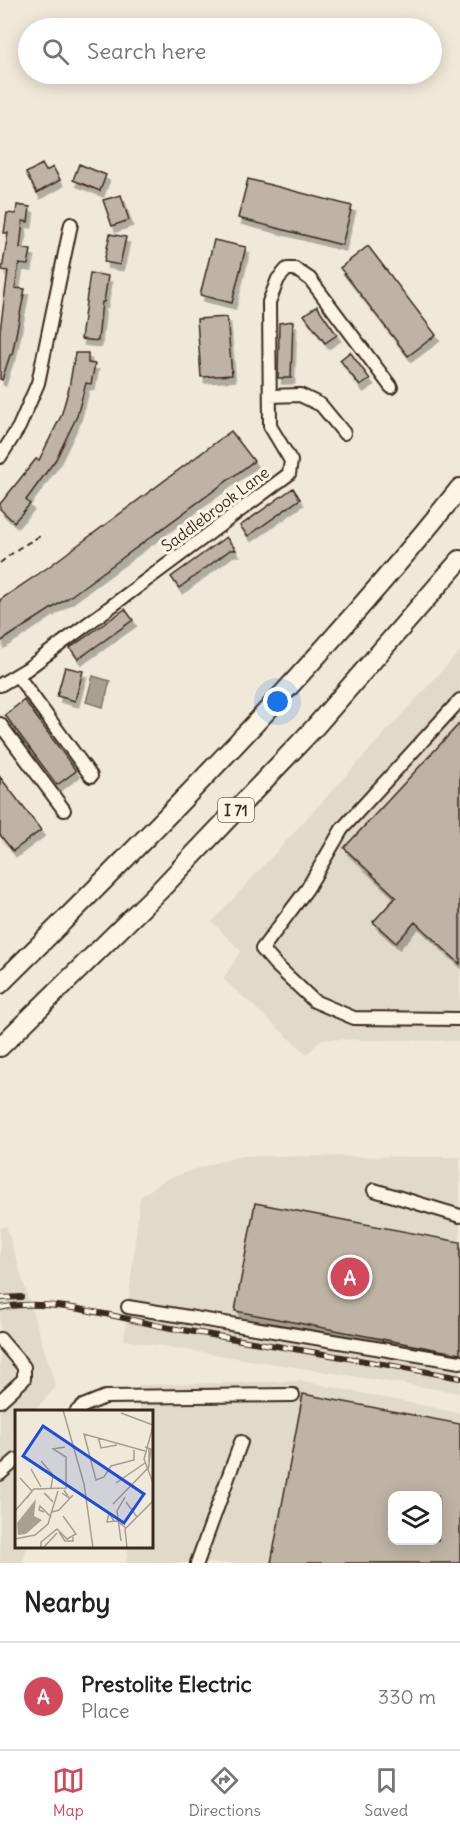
<!DOCTYPE html>
<html lang="en">
<head>
<meta charset="utf-8">
<style>
  :root { --surface:#fff; --page:#f2f2f2; --text:#222; --muted:#767676; --line:#e0e0e0; --accent:#d1495b }
  body { margin:0; font-family:Delius,sans-serif; background:var(--page); color:var(--text) }
  .controls { position:absolute; right:18px; bottom:18px; display:grid; overflow:hidden; border-radius:12px; box-shadow:0 3px 15px #0003 }
  .controls button { width:54px; height:54px; display:grid; place-items:center; padding:0; border:0; border-bottom:2px solid var(--line); background:var(--surface); color:var(--text); font:30px sans-serif }
  .you { position:absolute; left:278px; top:702px; width:21px; height:21px; margin:-15px; border:4px solid #fff; border-radius:50%; background:#1a73e8; box-shadow:0 0 0 9px #1a73e833 }
  .badge { display:grid; place-items:center; width:39px; height:39px; border-radius:50%; background:var(--accent); color:#fff; font-size:20px; font-weight:700 }
  .pin { position:absolute; translate:-50% -50%; border:3px solid #fff; box-shadow:0 2px 6px #0006 }
  .list { margin:0; padding:0; list-style:none }
  h2 { display:flex; justify-content:space-between; align-items:center; height:78px; margin:0; padding:0 24px; font-size:26px }
  h2 small { font-size:20px; font-weight:400; color:var(--muted) }
  .list li { display:grid; grid-template-columns:39px 1fr auto; gap:18px; align-items:center; box-sizing:border-box; height:108px; padding:0 24px; border-top:2px solid var(--line) }
  .list b { display:block; font-size:22px; white-space:nowrap }
  .list p { margin:0; font-size:20px; white-space:nowrap; color:var(--muted) }
  .list em { font-size:20px; font-style:normal; color:var(--muted) }
  .icon { flex:none; width:33px; height:33px; fill:none; stroke:currentColor; stroke-width:2; stroke-linecap:round; stroke-linejoin:round }
  .map { position:relative; flex:none; width:460px; height:1563px; overflow:hidden }
  .search { position:absolute; background:var(--surface); box-shadow:0 3px 15px #0003; left:18px; right:18px; top:18px; height:66px; display:flex; align-items:center; gap:15px; box-sizing:border-box; padding:0 21px; border-radius:33px; color:var(--muted); font-size:22px }
  .sheet { height:186px; background:var(--surface) }
  nav { display:flex; justify-content:space-around; align-items:center; box-sizing:border-box; height:84px; border-top:2px solid var(--line); background:var(--surface); font-size:16px; color:var(--muted) }
  nav a { display:grid; justify-items:center; gap:3px }
  nav .on { color:var(--accent) }
  .map>svg:first-child { display:block }
  .built { fill:#e1d9c9; fill-rule:evenodd }
  .water { fill:#aaa091; stroke:#7e7163; stroke-width:1.5 }
  .building { fill:#beb3a4; stroke:#3b2a1e; stroke-width:1.5; fill-rule:evenodd; filter:url(#shadow) }
  .lines { fill:none; stroke-linecap:round; stroke-linejoin:round }
  .minor-casing { stroke:#3b2a1e; stroke-width:16 }
  .highway-casing { stroke:#3b2a1e; stroke-width:22 }
  .path { stroke:#3b2a1e; stroke-width:2; stroke-dasharray:6 4.5; stroke-linecap:butt }
  .minor { stroke:#fcf5e5; stroke-width:12 }
  .highway { stroke:#fcf5e5; stroke-width:18 }
  .rail-casing { stroke:#3b2a1e; stroke-width:6 }
  .rail { stroke:#fcf5e5; stroke-width:4; stroke-dasharray:11; stroke-linecap:butt }
  .labels { text-anchor:middle; dominant-baseline:central; stroke-width:6; stroke-linejoin:round; paint-order:stroke }
  .shield { fill:#fcf5e5; stroke:#75675a; stroke-width:1.5 }
  .shield-label { font-size:15px; font-weight:bold; fill:#3b2a1e }
  .street-label { font-size:16px; fill:#3b2a1e; stroke:#fcf5e5 }
  .inset-road { fill:none; stroke:#a89d8e; stroke-width:1.5 }
  .view { fill:#1d4ed8; fill-opacity:0.15; stroke:#1d4ed8; stroke-width:3 }
  .inset-edge { fill:none; stroke:#3b2a1e; stroke-width:3 }
</style>
</head>
<body>
<div class="map">
<svg width="460" height="1563" viewBox="0 0 460 1563">
  <defs>
    <filter id="shadow"><feDropShadow dx="3.5" dy="6" stdDeviation="0" flood-color="#0004"/></filter>
  </defs>
  <rect width="100%" height="100%" fill="#f0e9d9"/>
  <filter id="ink" filterUnits="userSpaceOnUse"><feTurbulence type="fractalNoise" baseFrequency=".0167" numOctaves="2"/><feDisplacementMap in="SourceGraphic" scale="12" xChannelSelector="R" yChannelSelector="G"/><feConvolveMatrix kernelMatrix="1 2 1 2 8 2 1 2 1" color-interpolation-filters="sRGB"/></filter>
  <g filter="url(#ink)">
    <path class="built" d="M460 651V1041L322 1039 307 1054 223 979 241 951 212 922Z
      M236 1156 460 1157V1393L124 1340 140 1197 166 1179Z
      M6 1226 56 1387 34 1411 16 1412V1432L13 1435 16 1440V1546L27 1547 22 1563H0V1228Z
      M302 1381 460 1413V1563H126L128 1547 152 1546V1412L140 1411 138 1385ZM392 1496H438V1540H392Z"/>
    <path class="water" d="M93 676 110 681 103 707 86 702Z"/>
    <path class="building" d="M42 164 46 171 53 167 60 180 37 193 26 173Z
      M79 164 106 175 100 191 73 180Z
      M248 179 352 206 342 245 238 218Z
      M121 195 129 220 112 226 103 200Z
      M17 205 30 207 28 222 23 221 20 248 31 250 28 265 19 264 15 288 25 289 12 355H10L2 380 0 379V331L8 271 2 270 8 233H4L7 213 16 214Z
      M110 234 126 237 120 265 104 262Z
      M214 240 246 247 232 303 200 295Z
      M368 246 436 335 408 356 340 268Z
      M90 273 108 276 104 302H102L98 341 81 339Z
      M317 306 337 335 325 343 304 315Z
      M227 317 232 375 201 377 197 319Z
      M293 321 291 378H278L279 323Z
      M350 352 370 379 360 386 340 360Z
      M75 353H88V363L95 364 91 384 86 383 77 416 56 459 26 500 30 504 14 522 0 509V504L36 459 39 460 61 416 69 388Z
      M231 431 254 461 68 598 0 642V600L47 568Z
      M293 488 300 499 248 536 240 526Z
      M226 537 236 550H230L179 588 171 577Z
      M125 609 133 620 78 659 70 648Z
      M65 667 83 671 75 701 57 696Z
      M24 700 76 771 57 785 5 715Z
      M460 723V964L415 922 396 943 373 922 396 897 344 848Z
      M0 777 41 830 13 851 0 835Z
      M255 1203 460 1242V1354L235 1311Z
      M303 1394 460 1424V1563H271ZM393 1496H438V1540H393Z"/>
    <g class="lines">
      <g class="minor-casing">
        <path id="minor" d="M270 396 300 395 321 405 344 433
          M0 457 19 427 38 383 71 224
          M17 675 91 776
          M0 685 27 669 289 474 291 461 270 426 269 302 278 279 287 269H295L310 279 391 387
          M460 700 342 829 307 889 262 949 276 965 314 1001 354 1018 460 1019
          M0 724 64 810
          M374 1190 460 1216
          M128 1307 460 1362
          M0 1339 24 1367V1379L0 1401
          M76 1412 83 1406 105 1397 293 1395
          M0 1474 16 1460
          M197 1563 241 1442"/>
      </g>
      <g class="highway-casing">
        <path id="highway" d="M0 984C160 826 319 664 460 488
          M0 1047 160 890 315 727 460 560"/>
      </g>
      <path class="path" d="M0 563 19 548 42 535"/>
      <use href="#minor" class="minor"/>
      <use href="#highway" class="highway"/>
      <g class="rail-casing">
        <path id="rail" d="M0 1298 21 1297
          M0 1308C51 1296 120 1319 171 1328 268 1345 364 1360 460 1378"/>
      </g>
      <use href="#rail" class="rail"/>
    </g>
  </g>
  <g class="labels">
    <rect class="shield" x="218" y="798" width="36" height="24" rx="4.5"/>
    <g class="shield-label">
      <text x="236" y="810">I 71</text>
    </g>
    <g class="street-label">
      <text transform="translate(215 509) rotate(-37)">Saddlebrook Lane</text>
    </g>
  </g>
  <g transform="translate(15 1410)">
    <rect width="138" height="138" fill="#f0e9d9"/>
    <path d="M21 89 19 106 27 110 11 124 3 125 2 113Z" fill="#aaa091"/>
    <path class="inset-road" d="M48 0 69 74 78 138M106 3 138 15M138 16 129 49 138 73M83 27 86 38 102 35M130 37 136 39 133 61M134 38V57M119 40V50L96 56 89 67 81 70 69 24 130 41M26 51 38 65 36 78M16 59 26 77M5 68 17 81 12 88M101 73 130 53M47 83 54 88 49 80M34 87 29 83 38 92M111 92 122 107M98 94 132 59M0 101 19 79 51 78V47L38 39 50 37M29 102 24 100 25 96 36 107M37 102 44 100 58 85M99 111 94 103 92 112 102 111 111 118M44 122 50 131H58V127M0 129 20 125 33 114 43 81M106 131 102 101 110 87M26 138V132L42 119 52 129 61 124 48 106M28 138 42 123M112 138 110 119 138 91"/>
    <path class="view" d="M28 16 129 84 109 113 8 46Z"/>
    <rect width="138" height="138" class="inset-edge"/>
  </g>
</svg>
<div class="controls">
<button><svg class="icon" aria-label="layers" viewBox="0 0 24 24"><path d="M12 4l9 5-9 5-9-5zM3 14l9 5 9-5"/></svg></button>
</div>
<div class="you"></div>
<div class="pin badge" style="left:350px;top:1277px">A</div>
<div class="search"><svg class="icon" aria-label="search" viewBox="0 0 24 24"><circle cx="10" cy="10" r="6"/><path d="M15 15l6 6"/></svg>Search here</div>
</div>
<section class="sheet">
<h2>Nearby<small></small></h2>
<ul class="list">
<li><span class="badge">A</span><div><b>Prestolite Electric</b><p>Place</p></div><em>330 m</em></li>
</ul>
</section>
<nav>
<a class="on"><svg class="icon" aria-label="map" viewBox="0 0 24 24"><path d="M3 6l6-2 6 2 6-2v14l-6 2-6-2-6 2zM9 4v14M15 6v14"/></svg>Map</a>
<a><svg class="icon" aria-label="directions" viewBox="0 0 24 24"><path d="M12 3l9 9-9 9-9-9zM9 14v-3h6M13 9l2 2-2 2"/></svg>Directions</a>
<a><svg class="icon" aria-label="saved" viewBox="0 0 24 24"><path d="M7 4h10v16l-5-4-5 4z"/></svg>Saved</a>
</nav>
</body>
</html>
